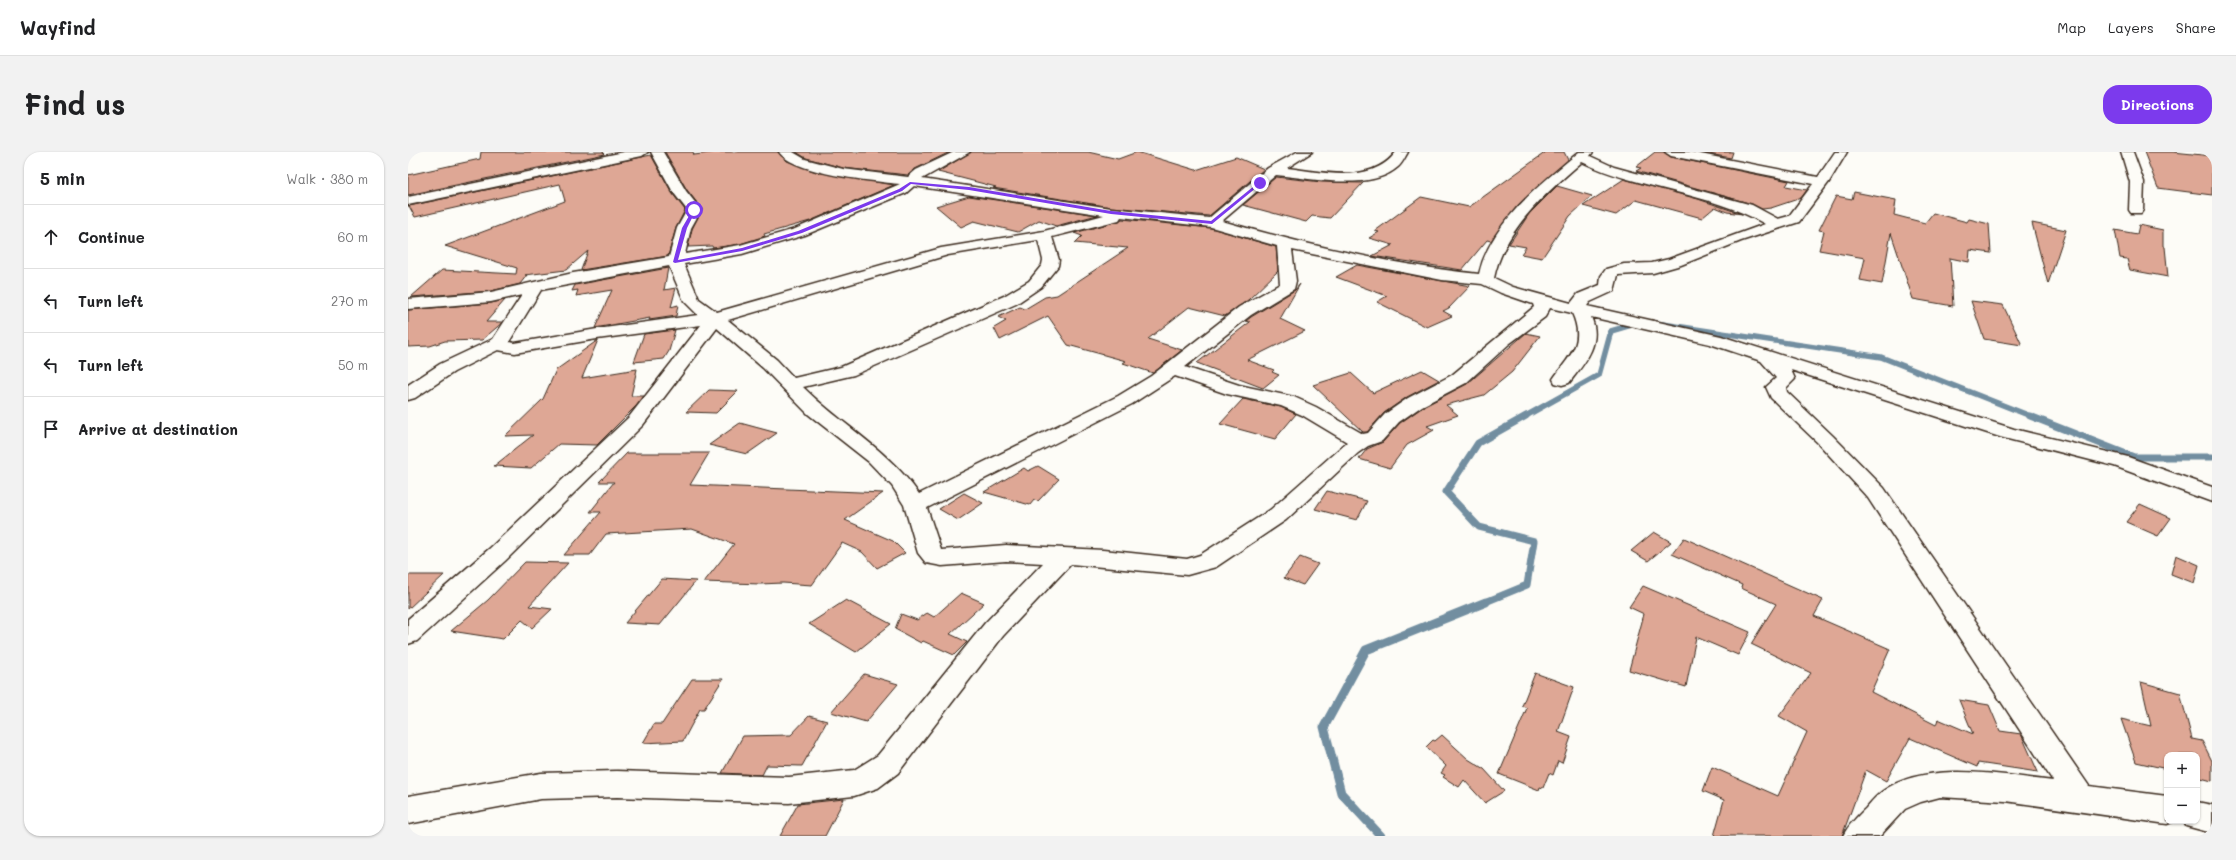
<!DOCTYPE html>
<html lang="en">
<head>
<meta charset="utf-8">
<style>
  :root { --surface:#fff; --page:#f2f2f2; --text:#202124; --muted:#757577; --line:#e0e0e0; --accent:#7c3aed }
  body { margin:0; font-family:Mali,sans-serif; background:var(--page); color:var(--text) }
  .controls { position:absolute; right:12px; bottom:12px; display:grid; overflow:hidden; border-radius:8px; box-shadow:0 1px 3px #0004 }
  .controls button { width:36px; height:36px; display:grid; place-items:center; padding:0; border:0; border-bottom:1px solid var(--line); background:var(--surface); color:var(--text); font:20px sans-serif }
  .stop { position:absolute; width:12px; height:12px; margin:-9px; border:3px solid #7c3aed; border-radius:50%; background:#fff }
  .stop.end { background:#7c3aed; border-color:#fff; box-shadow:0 1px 4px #0008 }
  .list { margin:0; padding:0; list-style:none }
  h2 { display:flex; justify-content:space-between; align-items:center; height:52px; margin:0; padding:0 16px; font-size:17px }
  h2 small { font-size:13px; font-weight:400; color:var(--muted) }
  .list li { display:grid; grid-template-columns:26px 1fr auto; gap:12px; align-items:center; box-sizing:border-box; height:64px; padding:0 16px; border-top:1px solid var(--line) }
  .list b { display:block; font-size:15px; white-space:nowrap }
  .list em { font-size:13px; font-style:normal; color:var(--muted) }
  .icon { flex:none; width:22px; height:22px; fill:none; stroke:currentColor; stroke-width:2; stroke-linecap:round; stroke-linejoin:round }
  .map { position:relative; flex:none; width:1804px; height:684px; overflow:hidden; border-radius:16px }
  header { display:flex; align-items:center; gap:24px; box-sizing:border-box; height:56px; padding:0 20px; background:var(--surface); border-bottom:1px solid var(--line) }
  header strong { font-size:19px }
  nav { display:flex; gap:22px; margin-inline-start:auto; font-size:14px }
  .intro { display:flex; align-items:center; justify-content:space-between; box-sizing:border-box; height:96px; padding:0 24px }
  h1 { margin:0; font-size:28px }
  .button { padding:10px 18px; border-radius:16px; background:var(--accent); color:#fff; font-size:14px; font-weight:700 }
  main { display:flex; gap:24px; padding:0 24px }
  aside { flex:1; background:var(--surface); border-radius:16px; box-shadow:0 1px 3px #0004 }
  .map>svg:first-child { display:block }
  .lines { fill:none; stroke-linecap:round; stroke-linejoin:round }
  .stream-far2 { stroke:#728ea0; stroke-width:5.5 }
  .stream-far1 { stroke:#728ea0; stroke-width:7 }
  .stream { stroke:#728ea0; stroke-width:9 }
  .building { fill:#dea795; stroke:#3b2a1e }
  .minor-casing { stroke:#3b2a1e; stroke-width:3 }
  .minor { fill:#fdfcf7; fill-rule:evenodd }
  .route { fill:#7c3aed }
</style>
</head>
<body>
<header>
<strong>Wayfind</strong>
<nav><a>Map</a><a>Layers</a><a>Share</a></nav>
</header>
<div class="intro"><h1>Find us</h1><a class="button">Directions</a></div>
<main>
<aside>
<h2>5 min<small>Walk · 380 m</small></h2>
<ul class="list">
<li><svg class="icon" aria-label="ahead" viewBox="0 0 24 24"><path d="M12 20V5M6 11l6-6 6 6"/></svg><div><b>Continue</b></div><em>60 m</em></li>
<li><svg class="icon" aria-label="left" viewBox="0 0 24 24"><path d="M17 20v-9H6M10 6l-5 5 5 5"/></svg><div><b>Turn left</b></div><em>270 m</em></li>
<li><svg class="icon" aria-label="left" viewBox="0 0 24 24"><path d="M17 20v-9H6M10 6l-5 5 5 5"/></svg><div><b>Turn left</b></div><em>50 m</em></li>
<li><svg class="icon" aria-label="arrive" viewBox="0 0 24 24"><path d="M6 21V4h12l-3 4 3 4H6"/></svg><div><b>Arrive at destination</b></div></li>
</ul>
</aside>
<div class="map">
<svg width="1804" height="684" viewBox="0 0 1804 684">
  <rect width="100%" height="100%" fill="#fdfcf7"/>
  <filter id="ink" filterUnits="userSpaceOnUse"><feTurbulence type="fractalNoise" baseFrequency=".025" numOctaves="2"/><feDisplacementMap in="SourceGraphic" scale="8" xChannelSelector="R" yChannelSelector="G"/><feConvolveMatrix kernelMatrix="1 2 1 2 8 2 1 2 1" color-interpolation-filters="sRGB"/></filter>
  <g filter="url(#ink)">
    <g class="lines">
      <path class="stream-far2" d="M1248 171 1473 205 1625 265
        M1116 265 1191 223 1203 179 1230 171"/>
      <path class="stream-far1" d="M1622 264 1726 305H1804
        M1075 451 1119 433 1126 389 1071 375 1038 340 1070 291 1118 264"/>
      <path class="stream" d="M973 684 933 641 916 575 958 498 1078 450"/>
    </g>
    <path class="building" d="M73 0H195L197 2 0 43V23L72 7Z
      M257 0H285L286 3 310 0H370L379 9 408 20 486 33 402 69 356 82 357 84 332 92 305 96 304 94 280 95 284 77 294 57 279 38Z
      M388 0H542L507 17 500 23 435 16 398 6Z
      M563 0H680L710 7 729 0 788 18 828 5 856 17 801 64 703 55 585 36 588 35 530 20Z
      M1138 0H1156L1160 8 1110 53 1083 89 1079 88 1054 118 964 104 985 93 961 86 971 80 967 79 1013 45 1061 55Z
      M1247 0H1256L1263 5 1381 29 1378 34 1399 38 1393 46 1363 56 1354 57 1344 52 1228 19 1233 16 1228 15Z
      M1290 0H1325L1323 6Z
      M1736 0H1765L1804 4V43L1750 36Z
      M243 3 264 41 277 58 268 76 260 104 173 118 180 99 158 118 117 123H119L112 132 83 139 3 145 34 118 108 122 109 116 37 94 157 49 152 32 7 65 1 54Z
      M868 25 914 30 955 31 922 66 904 64 898 70 835 53Z
      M1216 27 1290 47 1334 62 1319 60 1307 55 1294 66 1228 48 1208 63 1175 54Z
      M1149 34 1184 44 1162 64 1134 106 1113 102 1118 95 1101 92 1121 62Z
      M1446 40 1488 48 1486 63 1517 71 1525 61 1559 70 1561 67 1581 72 1583 101 1562 98 1561 110 1542 106 1545 154 1505 147 1483 81 1474 132 1452 128 1457 106 1411 98 1416 79 1411 78 1428 44 1444 47Z
      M561 44 689 63 648 74 631 68 610 80 566 69 553 75 528 54Z
      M714 67 803 76 868 95 870 119 840 148 817 164 781 155 740 187 774 198 745 221 715 211 718 209 660 193 640 164 592 188 586 176 598 169 590 165 612 155 617 157 637 145 649 143 720 96 667 91 674 84 666 81 711 69Z
      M1624 71 1658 78 1640 132Z
      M1731 73 1755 78V94L1757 95 1760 125 1722 118 1719 107 1712 106 1707 78 1729 82Z
      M949 113 1046 131 1062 134 1041 156 1035 159 1044 164 1019 175 969 150 979 144 928 125Z
      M260 116 256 138 268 136 263 155 270 153 268 164 241 168 242 166 187 176 204 138 168 144 170 138 164 139 167 133Z
      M892 132 872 167 897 179 839 208 866 218 864 220 871 223 855 236 789 211 842 170 838 169 843 165 887 138Z
      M97 148 78 170H95L74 188 37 189 22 194 0 195V158L83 151Z
      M1563 149 1595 153 1614 193 1576 187Z
      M267 178 261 199 256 207 226 210 236 182Z
      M1118 181 1132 184 1104 220 1076 243 1038 253 1050 263 1019 274 1026 278 999 293 982 316 951 307 959 297 975 290 992 271 1015 255 1059 232Z
      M190 188 174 226 229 217 223 244H236L229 253 189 293 151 292 123 316 86 314 125 283 97 284 135 247 148 218Z
      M1014 218 1031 228 999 245 976 261 959 280H955L905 233 943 221 965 241Z
      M301 238 330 239 308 261 278 260Z
      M835 247 873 255 888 262 867 287 812 272Z
      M332 271 369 281 339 302 301 293Z
      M219 301H301L282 333 475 341 437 368 485 389 497 401 469 416 454 400 434 391 404 433 375 431 352 432 296 430 326 392 284 377 198 382 182 403H156L193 360H182L206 330H191Z
      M630 314 651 327 630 349 626 348 622 353 576 340 616 316 620 319Z
      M919 339 959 349 949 368 907 357Z
      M556 341 575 351 550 368 531 357Z
      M1732 352 1763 366 1750 384 1718 370Z
      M1246 380 1263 390 1240 409 1223 399Z
      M1276 386 1415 448 1406 464 1482 497 1463 540 1528 573 1530 567 1565 582 1551 548 1581 553 1592 579 1613 582 1630 620 1570 611 1569 615 1502 586 1478 629 1458 618 1434 684H1306L1316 648 1295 639 1304 615 1370 644 1399 580 1371 564 1403 521 1343 492 1368 452 1333 436 1334 433 1264 402Z
      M1768 403 1791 413 1786 431 1763 422Z
      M892 405 910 412 895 433 876 426Z
      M117 410 160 411 121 454 144 457 124 476 114 468 95 487 43 479 80 448Z
      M0 423H36L0 457Z
      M254 427 288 429 252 473 217 471Z
      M1235 434 1342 480 1330 503 1288 485 1278 535 1221 518 1236 462 1221 455Z
      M553 441 576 451 542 482 559 490 546 503 515 489 513 491 487 477 493 462 509 468 519 461 526 465Z
      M438 448 483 472 448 500 401 472Z
      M1127 521 1166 535 1150 580 1163 585 1154 611 1150 609 1145 623 1141 621 1135 636 1132 635 1131 638 1091 622 1119 556 1114 554Z
      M456 522 490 532 458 570 423 560Z
      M284 527H315L296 557H292L275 589 235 591 246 572H254Z
      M1733 530 1772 541 1784 587 1794 589 1804 609V629L1789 625V603H1759V617L1728 610 1713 567 1743 574Z
      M401 564 419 569 394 614 359 613 354 623 314 621 335 584 383 583Z
      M1034 583 1060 607 1076 617 1096 639 1077 651 1056 628 1051 635 1035 625 1037 623 1033 621 1038 614 1018 595 1025 588 1027 589Z
      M436 647 417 684H372L390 652Z"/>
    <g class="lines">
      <g class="minor-casing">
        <path id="minor" d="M216 0H240L234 4 0 53V45Z
          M243 0H255L278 39 293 58 283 76 277 102 332 93 387 77 492 32C465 29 386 22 371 0H385L397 7 435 17 500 25 508 18 546 0H562L514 27 703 56 801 66 860 16 889 0H904L879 16C914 20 964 33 988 0H1000C997 5 994 12 990 15 963 40 901 26 868 23L814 69C898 93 985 113 1071 122 1082 71 1133 32 1171 0H1185L1182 4 1206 15 1344 53 1370 67 1381 64 1405 32 1263 4 1257 0H1282L1410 25 1427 0H1439L1421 30 1391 70 1333 89 1273 113 1245 121 1210 123 1206 139 1182 150 1179 154 1313 184 1606 277 1720 305 1804 335V350L1706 314 1592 285 1383 218 1387 227 1378 236 1379 240 1425 284 1476 336 1681 634 1759 644V669H1766L1759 672 1597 649 1532 645 1513 650 1497 657 1472 684H1435C1441 672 1449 665 1458 656 1463 650 1469 643 1475 639 1519 608 1594 623 1645 629L1460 346 1411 292 1363 246 1358 235 1368 226 1353 209 1302 192 1183 165C1195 191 1176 212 1161 231L1154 233 1147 231 1145 227C1161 204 1178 192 1164 161L1142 156 1137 165 1101 192 1058 231 1014 254 991 270 974 289 960 294 950 301 878 368 808 415 779 423 663 412 595 484 490 621 470 636 446 644 381 651 209 645 133 647 0 672V644L133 621 209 619 381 625 446 618 470 603 577 471 635 411 598 409 534 414 518 411 510 401 496 353 484 334 461 310 400 262 355 216 309 176 235 273 97 409 9 489 0 492V467L81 397 221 265 293 173 189 187 107 201 90 198 46 220 7 246 0 248V233L32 212 85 187 114 143 83 150 0 157V147L83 140 165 121 261 105 269 76 279 58 265 40ZM1174 10C1233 38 1301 40 1357 72L1261 107 1244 111 1216 112 1198 117 1193 124 1192 133 1170 142 1163 151 1105 135 1086 126C1096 77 1138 41 1174 10ZM506 34 696 63 636 79 533 96 309 160 291 147 276 112 334 102 397 83 498 41ZM713 65 803 75 869 94 872 132 831 155 743 224 710 244 511 342C481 298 432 272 395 235L446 223 608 152 633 135 650 114 651 108 644 85 711 68ZM630 88 635 108 634 113 621 129 596 144 433 215 386 226 369 208 320 168 540 103ZM884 98 1034 128 1074 132 1093 141 1125 152 1126 155 1044 223 1000 246 977 262 960 281 955 282 908 255 886 245 831 233 777 215 843 163 886 137 888 129ZM261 114 276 149 290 163 189 177 107 191 101 190 133 138ZM767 224 819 242 873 254 894 263 939 290 862 358 792 403 779 407 695 398 598 393 533 398 519 356 724 252Z
          M1713 0H1725L1736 30 1735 58 1733 61H1723L1721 58 1722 30Z
          M1789 650 1804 653V681L1778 674 1776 669H1789Z"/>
      </g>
      <use href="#minor" class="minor"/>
    </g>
  </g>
  <path class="route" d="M502 30 561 35 703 59 803 69 851 30 854 31 804 72 703 62 561 38 503 32 494 39 394 81 334 99 267 111 265 110 274 76 285 57 288 58 279 76 270 108 334 96 390 79 491 37Z"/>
</svg>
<div class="controls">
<button>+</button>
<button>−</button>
</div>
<div class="stop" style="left:286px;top:58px"></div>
<div class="stop end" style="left:852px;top:31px"></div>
</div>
</main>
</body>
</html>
